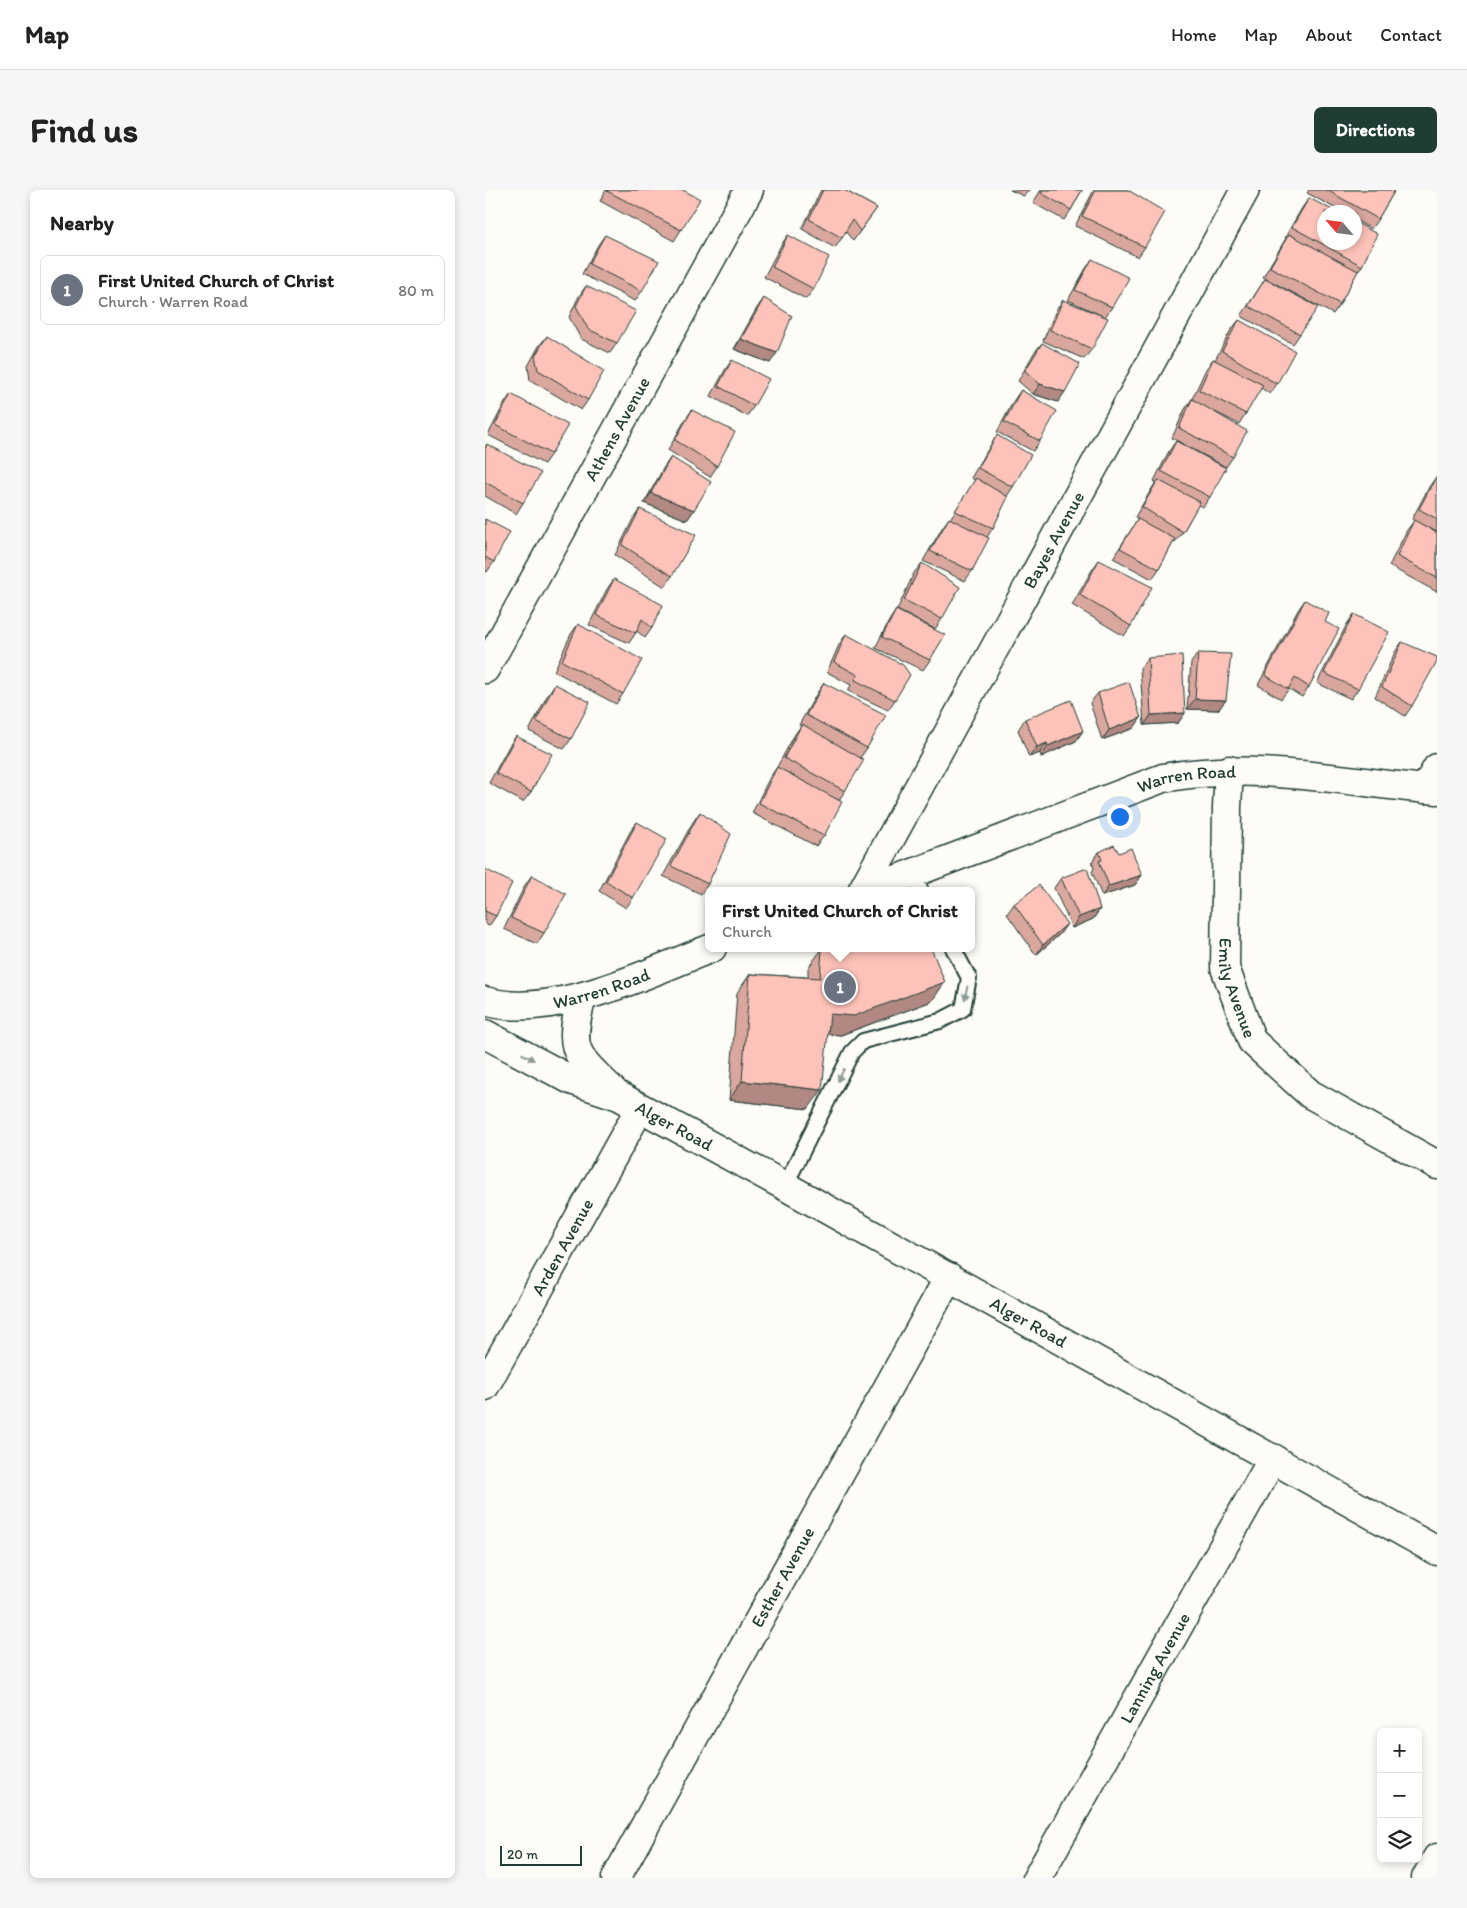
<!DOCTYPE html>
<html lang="en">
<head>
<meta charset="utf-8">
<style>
  :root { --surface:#fff; --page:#f6f6f6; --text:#222; --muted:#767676; --line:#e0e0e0; --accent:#1f3d34 }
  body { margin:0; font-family:Itim,sans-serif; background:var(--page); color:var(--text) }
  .controls { position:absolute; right:15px; bottom:15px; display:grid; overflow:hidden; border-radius:8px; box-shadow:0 2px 8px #0003 }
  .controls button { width:45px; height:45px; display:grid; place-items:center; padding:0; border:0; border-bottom:1px solid var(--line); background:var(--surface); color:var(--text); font:25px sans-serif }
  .compass { position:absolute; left:832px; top:15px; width:45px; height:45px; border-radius:50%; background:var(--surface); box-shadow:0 2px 8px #0003; rotate:298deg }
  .scale { position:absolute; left:15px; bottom:12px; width:82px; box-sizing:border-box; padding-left:5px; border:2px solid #1f3d34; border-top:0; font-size:14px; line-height:18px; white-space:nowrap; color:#1f3d34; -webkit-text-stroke:4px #fdfcf7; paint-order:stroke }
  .you { position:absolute; left:634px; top:626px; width:18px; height:18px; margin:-12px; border:4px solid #fff; border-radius:50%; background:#1a73e8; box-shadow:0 0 0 8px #1a73e833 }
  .badge { display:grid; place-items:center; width:32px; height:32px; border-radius:50%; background:var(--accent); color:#fff; font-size:16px; font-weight:700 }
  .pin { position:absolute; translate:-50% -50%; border:2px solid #fff; box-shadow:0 1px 5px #0006 }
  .popup { position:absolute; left:220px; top:697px; width:270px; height:65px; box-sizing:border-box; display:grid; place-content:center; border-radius:8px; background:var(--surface); filter:drop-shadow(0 1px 4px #0005); font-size:16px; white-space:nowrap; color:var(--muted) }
  .popup b { font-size:19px; color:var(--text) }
  .popup::after { content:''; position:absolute; left:50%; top:100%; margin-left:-10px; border:10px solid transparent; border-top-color:var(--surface) }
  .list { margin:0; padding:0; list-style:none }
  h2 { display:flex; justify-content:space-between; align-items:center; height:65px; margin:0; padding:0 20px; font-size:21px }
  h2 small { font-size:16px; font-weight:400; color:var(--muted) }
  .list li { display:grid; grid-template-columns:32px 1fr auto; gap:15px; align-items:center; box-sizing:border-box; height:70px; margin:0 10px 10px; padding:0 10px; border:1px solid var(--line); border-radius:8px }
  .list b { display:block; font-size:19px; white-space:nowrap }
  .list p { margin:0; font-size:16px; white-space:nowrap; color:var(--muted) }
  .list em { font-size:16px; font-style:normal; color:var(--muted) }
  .icon { flex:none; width:28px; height:28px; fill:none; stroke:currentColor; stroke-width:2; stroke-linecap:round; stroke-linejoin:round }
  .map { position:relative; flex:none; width:952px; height:1688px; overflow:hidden; border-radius:8px }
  header { display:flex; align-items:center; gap:30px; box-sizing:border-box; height:70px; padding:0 25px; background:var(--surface); border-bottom:1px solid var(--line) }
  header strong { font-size:24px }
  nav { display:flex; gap:28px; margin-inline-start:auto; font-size:18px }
  .intro { display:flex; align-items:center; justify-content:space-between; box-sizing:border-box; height:120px; padding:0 30px }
  h1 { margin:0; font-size:35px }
  .button { padding:12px 22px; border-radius:8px; background:var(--accent); color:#fff; font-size:18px; font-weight:700 }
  main { display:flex; gap:30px; padding:0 30px }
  aside { flex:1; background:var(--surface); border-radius:8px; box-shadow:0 2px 8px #0003 }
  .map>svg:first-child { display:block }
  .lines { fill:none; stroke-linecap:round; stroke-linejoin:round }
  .lane-casing { stroke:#1f3d34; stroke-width:18 }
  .street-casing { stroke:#1f3d34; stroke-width:31 }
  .secondary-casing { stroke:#1f3d34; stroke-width:31 }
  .lane { stroke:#fdfcf7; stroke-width:14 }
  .street { stroke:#fdfcf7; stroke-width:28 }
  .secondary { stroke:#fdfcf7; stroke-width:28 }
  .wall { fill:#daa79f; stroke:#1f3d34 }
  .shaded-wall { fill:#b18882; stroke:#1f3d34 }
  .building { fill:#fdc2b9; stroke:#1f3d34 }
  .oneway { fill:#8e9c96 }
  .labels { text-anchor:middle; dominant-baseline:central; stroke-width:4; stroke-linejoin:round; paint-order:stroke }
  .street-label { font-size:18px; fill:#1f3d34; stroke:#fdfcf7 }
</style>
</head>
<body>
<header>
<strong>Map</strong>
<nav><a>Home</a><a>Map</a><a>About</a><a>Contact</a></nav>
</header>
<div class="intro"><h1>Find us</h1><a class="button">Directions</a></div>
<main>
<aside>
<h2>Nearby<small></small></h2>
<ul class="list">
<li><span class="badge" style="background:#6b7280">1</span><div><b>First United Church of Christ</b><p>Church · Warren Road</p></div><em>80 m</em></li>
</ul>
</aside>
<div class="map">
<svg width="952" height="1688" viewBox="0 0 952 1688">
  <rect width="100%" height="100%" fill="#fdfcf7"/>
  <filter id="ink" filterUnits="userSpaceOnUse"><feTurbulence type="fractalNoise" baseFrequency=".02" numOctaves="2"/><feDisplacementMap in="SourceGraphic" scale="10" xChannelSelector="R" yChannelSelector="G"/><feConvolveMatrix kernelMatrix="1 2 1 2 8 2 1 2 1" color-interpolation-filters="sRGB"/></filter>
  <g filter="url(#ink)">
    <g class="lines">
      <g class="lane-casing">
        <path id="lane" d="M427 683 436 701
          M300 996 367 862 378 851 455 831 478 819 484 788 468 758"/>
      </g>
      <g class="street-casing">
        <g id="street">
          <path id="s1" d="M0 479 264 0"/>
          <path id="s2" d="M744 580 742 617 740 778 767 851 825 904 952 975"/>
          <path d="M940 599 952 578"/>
          <path id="s3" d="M377 701 760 0"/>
          <path d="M97 807C82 862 90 864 129 902"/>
          <path id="s4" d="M0 844 86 890 134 906 300 996 952 1361"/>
          <path id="s5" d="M0 1196 155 918"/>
          <path id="s6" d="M131 1688 464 1087"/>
          <path id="s7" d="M552 1688 788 1268"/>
          <path d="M941 1688 952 1668"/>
        </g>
      </g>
      <g class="secondary-casing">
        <g id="secondary">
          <path id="s8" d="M381 701 678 588C770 571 860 592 952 600"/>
          <path id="s9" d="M0 811C67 831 164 782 227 758"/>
        </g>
      </g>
      <use href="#lane" class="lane"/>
      <use href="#street" class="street"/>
      <use href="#secondary" class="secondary"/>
    </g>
    <path class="wall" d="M121 0H198L196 40 189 51 115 11Z
      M336 0H359L392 18 368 51 361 42 350 58 317 39Z
      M525 0H544L539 6Z
      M556 0H597L586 20 579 30 548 13Z
      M609 0H643L660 57 653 67 590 36Z
      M824 0H910L893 29 886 39 870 30V22H857L822 3Z
      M824 8 877 76 872 82 855 114 848 124 778 87 801 48 800 47 817 18Z
      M120 45 157 101 150 111 97 84 113 55Z
      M303 45 329 99 321 109 279 87 296 55Z
      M607 69 627 117 620 127 583 110 600 80Z
      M780 89 815 144 808 154 756 126Z
      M101 96 132 153 125 163 96 149 84 127 94 106Z
      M279 108 285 173 249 159 272 118Z
      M578 110 607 159 599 169 558 151 571 120Z
      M754 130 792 194 785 204 776 198 754 234 730 222 748 267 741 277 687 248 700 219 707 209 721 179 728 169 730 170 746 140Z
      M62 146 103 210 96 220 45 190 43 176 54 156Z
      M557 153 573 212 548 204 533 191 549 163Z
      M247 170 269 216 262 226 226 206 240 180Z
      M536 200 555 251 548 261 512 242 529 210Z
      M26 204 66 264 59 274 3 245 19 214Z
      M207 220 232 276 225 287 183 260 200 230Z
      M512 245 528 297 522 306 508 338 502 347 487 381 480 391 438 371 457 338 464 328 465 329 490 290 486 288 505 256Z
      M691 251 725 307 718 317 713 315 698 342 690 352 689 351 674 379 667 389 628 368 653 329 650 327 666 300 671 292 669 291 684 261Z
      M2 254 38 313 31 324 0 306V257Z
      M186 267 209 320 202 330 159 313 179 277Z
      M951 287 952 342 939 336 952 343V402L904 376 922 340 929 331 927 329 944 297Z
      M155 319 187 386 180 397 130 365 148 329Z
      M0 329 9 372 2 382 0 381Z
      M614 370 646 436 639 446 587 415 607 380Z
      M437 373 457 429 450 439 412 420 429 383Z
      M129 389 167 438 160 448 152 441 144 453 104 435 122 399Z
      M820 410 840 432 824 497 817 507 804 499 796 509 773 495 813 420Z
      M411 420 445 470 438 480 390 458 404 431Z
      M869 424 873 499 866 509 832 493 862 434Z
      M93 434 138 504 131 514 69 481 86 444Z
      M361 444 410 510 403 520 363 501 366 495 342 482 354 455Z
      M917 452 927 516 920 526 890 507 910 462Z
      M713 463 741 510 733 520 702 519 706 473Z
      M663 468 700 523 693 533 659 535 655 478Z
      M339 493 382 558 375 568 360 601 354 610 339 646 331 656 267 623 285 587 292 577 310 544 316 536 314 535 332 503Z
      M70 494 86 549 79 559 44 541 63 504Z
      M613 503 649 538 617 550 605 513Z
      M540 529 591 551 556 567 555 563 544 567 533 540Z
      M31 546 46 602 38 612 4 593 24 556Z
      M215 622 223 694 216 704 178 686 208 632Z
      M152 632 148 708 141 718 114 701 145 642Z
      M614 662 634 663 657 685 650 695 617 706 607 682 609 678 607 672Z
      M0 679 11 726 4 736 0 734Z
      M47 685 59 743 52 754 19 739 40 695Z
      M576 688 615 719 608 729 587 738 569 698Z
      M529 714 575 744 551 765 522 724Z
      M337 759 447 811 356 845 343 844 323 919 244 910 252 803 265 784 323 787V778Z"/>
    <path class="shaded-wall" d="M256 149 292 163 285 173 249 159Z
      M555 194 580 202 573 212 548 204Z
      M166 303 209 320 202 330 159 313Z
      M710 509 741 510 733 520 702 519Z
      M700 523 693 533 659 535 666 525Z
      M656 528 649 538 617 550 624 540Z
      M598 541 591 551 556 567 563 556Z
      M562 553 555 563 544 567 552 557Z
      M657 685 650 695 617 706 624 696Z
      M615 719 608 729 587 738 594 727Z
      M582 734 575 744 551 765 558 755Z
      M460 792 447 811 356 845 332 843 345 824Z
      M257 891 337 900 323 919 244 910Z"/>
    <path class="building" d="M123 0H198L215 9 196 40 122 1Z
      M338 0H359L392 18 375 41 367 30 357 48 324 29Z
      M557 0H597L586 20 556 3Z
      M611 0H643L680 22 660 57 597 26Z
      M842 0H910L893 29Z
      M824 8 851 22H840V52H870V32L892 44 877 76 807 37Z
      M804 44 873 81 855 114 785 77Z
      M120 45 174 71 157 101 104 74Z
      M303 45 344 67 329 99 287 77Z
      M607 69 644 88 627 117 590 100Z
      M780 89 833 117 815 144 763 116Z
      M101 96 151 121 132 153 103 139 91 116Z
      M279 108 307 126 292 163 256 149Z
      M578 110 623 128 607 159 565 140Z
      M754 130 810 161 792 194 737 161Z
      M62 146 119 181 103 210 53 180 50 166Z
      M557 153 595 174 580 202 555 194 540 181Z
      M728 169 778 195 761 224 714 200Z
      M247 170 284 189 269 216 233 196Z
      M536 200 572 221 555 251 519 232Z
      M26 204 83 235 66 264 10 235Z
      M707 209 762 241 748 267 694 238Z
      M207 220 250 242 232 276 190 250Z
      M512 245 546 265 528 297 493 278Z
      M691 251 741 278 725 307 676 281Z
      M2 254 56 283 38 313 0 292V259Z
      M186 267 226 292 209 320 166 303Z
      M951 287H952V329L934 319Z
      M491 288 523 307 508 338 470 321Z
      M673 290 715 312 698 342 657 317Z
      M155 319 211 345 187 386 137 355Z
      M464 328 504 348 487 381 445 361Z
      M0 329 25 342 9 372 0 367Z
      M653 329 690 349 674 379 635 358Z
      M929 330 952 343V388L912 366Z
      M614 370 667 397 646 436 595 405Z
      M437 373 475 397 457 429 419 410Z
      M129 389 178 415 167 438 157 429 151 443 111 425Z
      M820 410 844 423 840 432 854 439 824 497 810 488 803 499 780 485Z
      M411 420 460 445 445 470 397 447Z
      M869 424 904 442 873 499 839 483Z
      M93 434 157 470 138 504 77 471Z
      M361 444 418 475 425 485 410 510 370 490 373 485 349 472Z
      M917 452 952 467V471L927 516 897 497Z
      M713 463 746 464 741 510 710 509Z
      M697 465 700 523 666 525 663 468Z
      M644 492 656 528 624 540 613 503Z
      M339 493 401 525 382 558 321 525Z
      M70 494 105 512 86 549 51 531Z
      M586 510 598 541 563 556 562 553 552 557 540 529Z
      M317 534 379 570 360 601 299 568Z
      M31 546 67 564 46 602 11 583Z
      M292 577 357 612 339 646 274 613Z
      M215 622 246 644 223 694 186 676Z
      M152 632 182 649 148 708 121 691Z
      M629 655 634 663 646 658 657 685 624 696 614 671 617 670 614 662Z
      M602 678 615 719 594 727 576 688Z
      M0 679 27 693 11 726 0 721Z
      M47 685 81 704 59 743 26 728Z
      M554 695 582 734 558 755 529 714Z
      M338 758H446L460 792 369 826 345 824 337 900 257 891 265 784 335 788 337 759Z"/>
    <defs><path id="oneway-solid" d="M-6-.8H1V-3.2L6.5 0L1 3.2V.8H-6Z" transform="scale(1.25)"/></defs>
    <g class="oneway">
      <use href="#oneway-solid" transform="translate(481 803) rotate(102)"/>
      <use href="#oneway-solid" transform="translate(43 867) rotate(28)"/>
      <use href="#oneway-solid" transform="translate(356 885) rotate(116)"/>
    </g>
  </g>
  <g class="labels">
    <g class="street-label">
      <text stroke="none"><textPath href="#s1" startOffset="274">Athens Avenue</textPath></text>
      <text stroke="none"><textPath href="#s3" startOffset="400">Bayes Avenue</textPath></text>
      <text stroke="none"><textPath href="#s8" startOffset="341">Warren Road</textPath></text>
      <text stroke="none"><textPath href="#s9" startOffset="119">Warren Road</textPath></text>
      <text stroke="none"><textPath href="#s2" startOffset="220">Emily Avenue</textPath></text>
      <text stroke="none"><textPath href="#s4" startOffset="211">Alger Road</textPath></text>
      <text stroke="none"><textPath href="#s5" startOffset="159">Arden Avenue</textPath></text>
      <text stroke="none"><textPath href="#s4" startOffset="616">Alger Road</textPath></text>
      <text stroke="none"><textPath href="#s6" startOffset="344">Esther Avenue</textPath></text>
      <text stroke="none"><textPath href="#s7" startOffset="241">Lanning Avenue</textPath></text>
    </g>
  </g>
</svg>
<div class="controls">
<button>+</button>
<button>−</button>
<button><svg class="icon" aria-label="layers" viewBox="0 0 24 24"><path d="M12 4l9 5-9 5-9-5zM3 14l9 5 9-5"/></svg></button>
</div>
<svg class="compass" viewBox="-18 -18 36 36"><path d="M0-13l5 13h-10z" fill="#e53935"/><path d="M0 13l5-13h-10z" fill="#767676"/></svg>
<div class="scale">20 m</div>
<div class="you"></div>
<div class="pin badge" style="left:355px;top:797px;background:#6b7280">1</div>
<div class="popup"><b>First United Church of Christ</b>Church</div>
</div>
</main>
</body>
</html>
